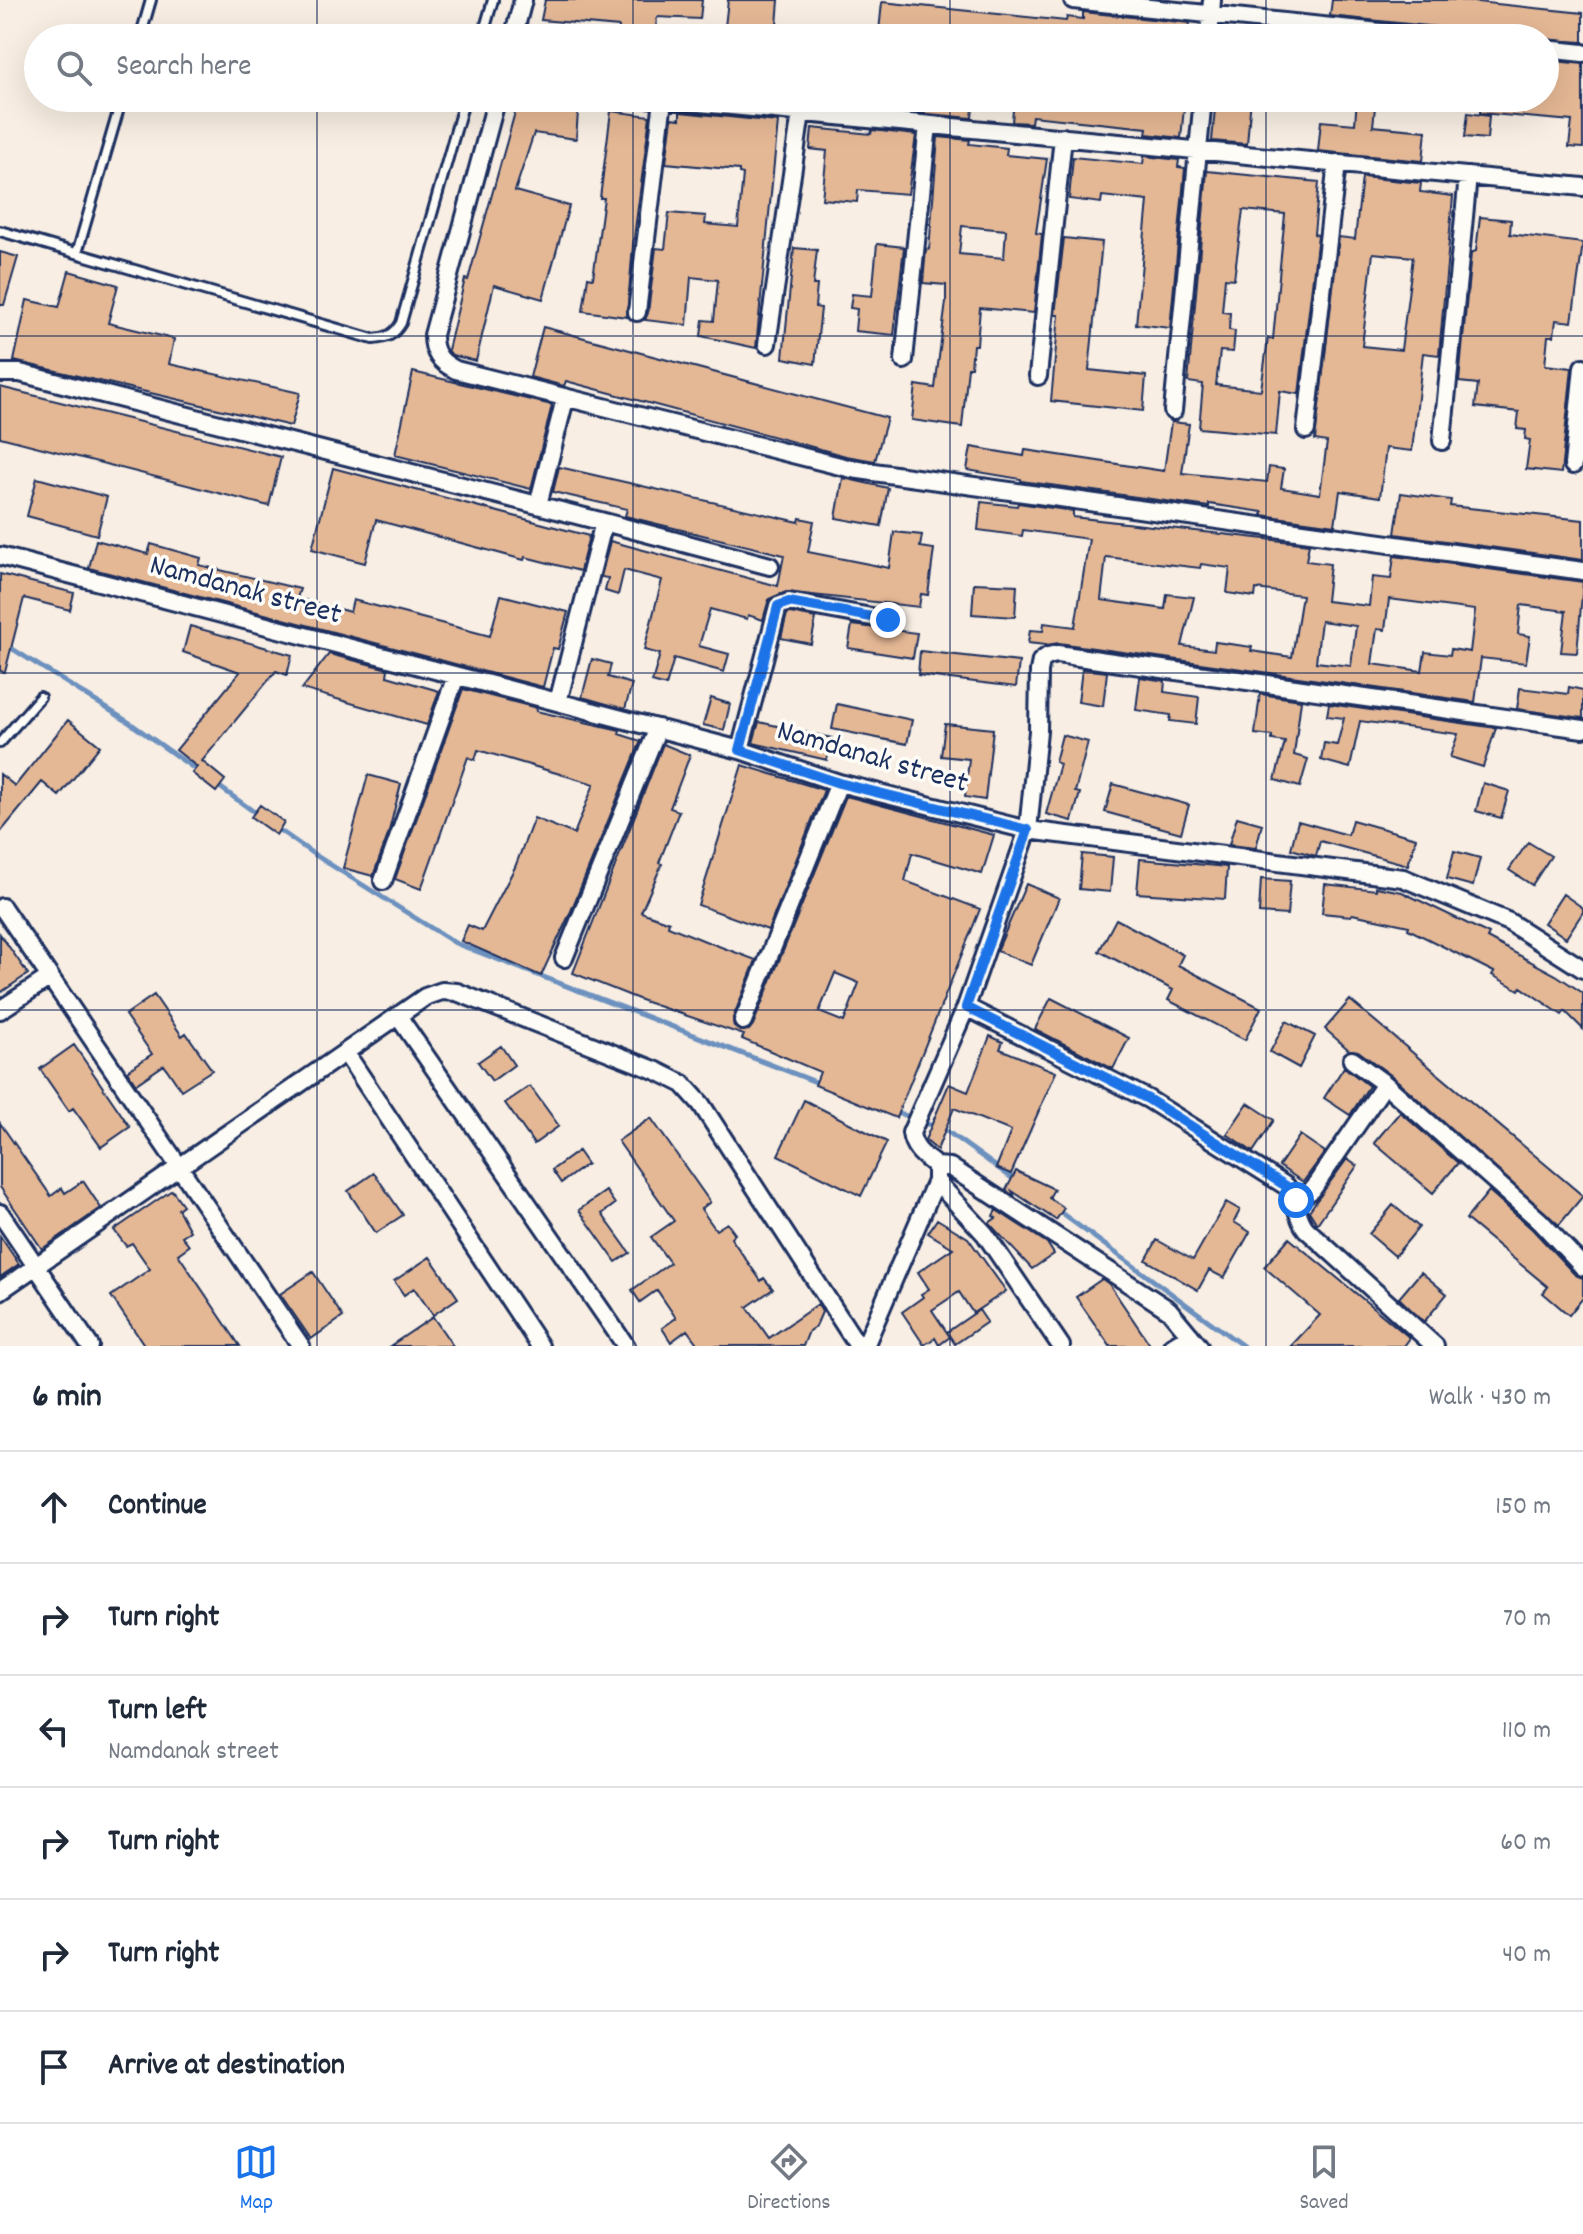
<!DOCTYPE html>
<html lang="en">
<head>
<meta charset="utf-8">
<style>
  :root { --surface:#fff; --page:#f6f6f7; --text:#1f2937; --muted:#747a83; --line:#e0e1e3; --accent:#1a73e8 }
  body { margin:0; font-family:Dekko,sans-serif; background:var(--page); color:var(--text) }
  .stop { position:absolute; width:24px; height:24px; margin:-18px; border:6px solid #1a73e8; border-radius:50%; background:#fff }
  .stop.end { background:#1a73e8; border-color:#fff; box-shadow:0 2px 8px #0008 }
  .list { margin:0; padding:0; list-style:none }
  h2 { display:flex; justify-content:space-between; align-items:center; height:104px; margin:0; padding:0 32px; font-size:34px }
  h2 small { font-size:26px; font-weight:400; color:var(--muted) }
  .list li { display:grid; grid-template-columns:52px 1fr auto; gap:24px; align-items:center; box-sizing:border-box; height:112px; padding:0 32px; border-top:2px solid var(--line) }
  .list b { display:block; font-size:30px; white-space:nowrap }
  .list p { margin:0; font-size:26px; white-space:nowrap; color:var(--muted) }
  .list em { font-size:26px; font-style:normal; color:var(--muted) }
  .icon { flex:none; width:44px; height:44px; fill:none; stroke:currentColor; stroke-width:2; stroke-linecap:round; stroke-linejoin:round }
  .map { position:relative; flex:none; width:1583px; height:1346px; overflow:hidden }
  .search { position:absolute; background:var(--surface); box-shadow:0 8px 32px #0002; left:24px; right:24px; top:24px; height:88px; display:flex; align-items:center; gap:20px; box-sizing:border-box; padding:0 28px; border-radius:44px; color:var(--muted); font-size:30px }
  .sheet { height:776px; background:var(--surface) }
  nav { display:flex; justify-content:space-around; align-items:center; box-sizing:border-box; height:112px; border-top:2px solid var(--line); background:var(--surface); font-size:22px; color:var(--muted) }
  nav a { display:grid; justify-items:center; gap:4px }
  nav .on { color:var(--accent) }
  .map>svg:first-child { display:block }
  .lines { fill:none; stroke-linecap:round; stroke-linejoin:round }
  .stream { stroke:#6d91bf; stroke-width:5 }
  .building { fill:#e5b895; stroke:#1b2f5e; stroke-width:2; fill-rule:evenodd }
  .lane-casing { stroke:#1b2f5e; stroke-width:14 }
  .street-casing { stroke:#1b2f5e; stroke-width:22 }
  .lane { stroke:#fdfcf7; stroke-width:8 }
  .street { stroke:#fdfcf7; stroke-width:16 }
  .route { stroke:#1a73e8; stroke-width:10 }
  .grid { fill:none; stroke:#1b2f5e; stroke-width:2; stroke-opacity:0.55 }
  .labels { text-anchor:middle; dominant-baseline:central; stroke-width:7; stroke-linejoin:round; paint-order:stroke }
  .street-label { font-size:30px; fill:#1b2f5e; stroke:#fdfcf7 }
</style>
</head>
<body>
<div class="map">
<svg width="1583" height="1346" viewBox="0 0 1583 1346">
  <rect width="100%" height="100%" fill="#f8eee3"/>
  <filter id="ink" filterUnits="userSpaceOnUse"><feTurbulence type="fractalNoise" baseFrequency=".0125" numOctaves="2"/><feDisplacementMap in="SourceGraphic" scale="16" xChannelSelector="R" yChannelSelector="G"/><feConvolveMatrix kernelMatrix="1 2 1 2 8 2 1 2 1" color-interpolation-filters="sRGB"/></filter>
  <g filter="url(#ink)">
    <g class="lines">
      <path class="stream" d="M0 641 130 723 199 772
        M217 785 257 814
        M275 827 312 853 455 943 821 1084
        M894 1111 948 1132 1016 1181
        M1057 1210 1243 1346"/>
    </g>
    <path class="building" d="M545 0H702L700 19 657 17 655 38H618L619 27 541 20Z
      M728 0H779L776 38 724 36Z
      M1332 0H1458L1583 13V42L1447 34 1438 27 1330 16Z
      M882 2 1066 21 1067 17 1083 19V12L1190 23 1188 38H943L879 32Z
      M1545 60 1583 64V148L1569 147 1572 121 1480 113 1481 98H1545Z
      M519 98H579L576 139 534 133 515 191 569 206 543 299 494 285 476 361 452 355 448 350 465 279 468 280Z
      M875 98H974L972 118 874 109Z
      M1014 98H1185L1181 138 1146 134 1147 128 1032 116 1031 123 1012 122Z
      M1216 98H1251L1247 144 1212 141Z
      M1357 98H1376L1373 126 1426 131 1423 161 1318 151 1321 121 1355 124Z
      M611 111 650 116 633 245 627 317 583 311 588 277 593 278 604 198H600Z
      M680 112 778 122 756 348 701 336 703 320 714 321 718 280 691 277 687 325 645 320 648 313 656 248 665 249 669 213 706 216 705 224 738 227 743 174 739 173V170L666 163 672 118 680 119Z
      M1468 113 1489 116 1487 139 1465 137Z
      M812 128 871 134 872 130 916 135 908 194 858 190 857 202 822 199 827 151 810 149Z
      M938 137 970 140 969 144 1007 148 1006 155 1047 159 1036 233 1042 234 1034 313 980 308 977 345H973L971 367H968L962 427 912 420 916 385 935 388 946 302V285L923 283 926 249 929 250ZM962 226 1006 230 1004 258 959 254Z
      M1144 156 1179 160 1178 167 1185 168 1170 328 1136 324 1148 201 1102 196 1101 203 1069 199 1073 157 1143 164Z
      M1207 171 1319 182 1314 234 1318 235 1299 394 1280 391 1276 435 1199 428 1203 384 1188 382ZM1243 210 1285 214 1273 339 1268 338 1261 390 1216 385 1220 351 1233 352 1235 331 1229 330 1230 313 1222 312 1225 278 1234 279Z
      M1362 177 1421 183 1420 192 1453 196 1439 355 1423 353 1412 451 1386 448 1380 497 1340 491 1335 525 1262 515 1263 512 1209 504V507L1021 481V479L967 470 971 447 1024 456 1025 450 1164 471 1171 422 1189 424 1182 473 1267 482 1269 467 1284 469 1281 488 1320 494 1327 442 1315 440 1339 237 1355 239ZM1373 253 1413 257 1401 350 1362 346Z
      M1480 217 1511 220 1510 234 1583 243 1572 322 1556 320 1554 336H1548L1545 365 1572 368 1561 473 1526 469 1530 440 1525 439 1526 430 1517 429 1519 412 1475 407 1478 384 1459 382 1471 253 1476 251Z
      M1064 238 1102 242 1089 370 1146 376 1143 411 1051 401 1059 315H1055Z
      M877 244 904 247 894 335 855 331 857 309 850 308 852 294 872 296Z
      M794 248 817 250 813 285H817L815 307 821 308 815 364 783 358Z
      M0 252 18 257 4 305H0Z
      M69 271 118 285 108 323 174 339 169 364 300 393 291 426 14 361 27 300 59 307Z
      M543 327 887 418 875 461 846 456 566 381 564 386 530 377Z
      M413 372 552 405 531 489 395 455Z
      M0 387 281 457 269 506 0 437Z
      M559 467 799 522 800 518 814 521 808 552 889 568 894 532 922 535 920 547 934 549 928 595 921 594 919 607 786 592 769 599 763 620 748 615 747 619 710 609 699 646 729 654 724 672 674 658 666 686 652 682 660 654 644 650 662 580 624 570 618 595 605 591 608 578 601 577 610 541 778 586 784 555 625 516 627 509 553 492Z
      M333 468 589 536 580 571 525 557 524 560 376 520 365 563 312 549Z
      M37 478 107 497 97 535 27 516Z
      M843 478 888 488 881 526 836 518Z
      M1401 493 1451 500 1450 506 1583 520V560L1395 534Z
      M981 502 1017 506 1018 503 1073 511V517L1309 544 1306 561 1330 564 1326 601 1369 606 1372 577 1391 579 1394 556 1583 582 1577 653 1561 652 1566 611 1521 605 1518 634 1530 636 1526 663 1481 658 1475 702 1059 643 1046 645 1028 643 1030 630 1043 631 1044 623 1075 627 1089 539 1023 530 1022 536 978 530ZM1106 557 1200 568 1201 564 1230 568 1227 593 1255 597 1256 589 1302 595 1292 657 1251 651 1252 647 1215 642 1214 650 1182 646 1194 597 1167 594 1165 609 1101 600ZM1389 599 1475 610 1470 652 1451 649 1450 655 1425 652 1422 671 1372 664 1377 629 1385 630ZM1321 621 1356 626 1351 666 1316 662Z
      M96 540 148 554 151 544 201 558 199 565 300 589 297 598 350 612 353 600 490 636 501 595 568 612 558 649 553 648 543 687 89 568Z
      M0 574 74 593 70 610 24 598 5 672 0 671Z
      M974 583 1017 585 1015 617 972 614Z
      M790 613 816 618 811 644 781 638 787 614Z
      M852 625 917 633 913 658 848 648Z
      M190 626 292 655 287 675 276 671 202 761 225 780 216 792 192 773 197 767 176 750 240 672 183 652Z
      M920 651 1019 662 1016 687 918 675Z
      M329 654 388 669 387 676 439 691 427 725 302 689Z
      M592 659 611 664 608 677 632 684 625 709 582 697Z
      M1082 669 1107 672 1103 706 1078 702Z
      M1140 677 1165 681 1164 692 1199 697 1196 724 1170 721 1171 715 1136 710Z
      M1569 687 1583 690V718L1517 709 1520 688 1568 694Z
      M463 689 537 708 536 711 620 730 619 734 641 741 571 911 541 976 461 941 468 925 482 931 515 867 534 818 574 834 594 784 478 750 475 760 468 757 421 889 395 879Z
      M1260 694 1301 700 1294 755 1308 759 1300 787 1275 780 1285 742 1272 740V736L1255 734Z
      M711 698 730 704 724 730 703 725Z
      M837 704 912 720 907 744 832 729Z
      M1329 704 1496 728 1483 767 1450 757 1458 734 1360 721 1350 768 1321 760 1324 743 1337 745 1344 718 1327 716Z
      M68 720 100 746 59 796 42 782 0 833V774L15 786Z
      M759 722 832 738 827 760 753 743Z
      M945 724 993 729 985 800 965 797 969 759 941 756Z
      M1062 735 1088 742 1075 792 1080 793 1072 821 1046 814 1060 764 1055 762Z
      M663 744 690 755 670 808 679 811 659 863 662 864 641 912 669 922 668 926 705 941 756 960 733 1018 734 1027 740 1031 749 1030 753 1025 846 796 994 835 982 874 912 853 905 881 980 909 896 1118 815 1085 820 1072 742 1039 744 1035 646 1002 573 973ZM835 973 859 983 844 1022 819 1012Z
      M742 765 824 790 768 930 698 905Z
      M368 775 401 784 388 835 373 876 343 868Z
      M1483 783 1509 791 1501 818 1476 811Z
      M1113 784 1189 805 1181 833 1105 812Z
      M260 805 284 822 276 835 251 817Z
      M1237 817 1262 824 1256 848 1229 845Z
      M1352 820 1416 838 1408 865 1320 841 1316 856 1291 849 1298 821 1348 835Z
      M1528 842 1551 856 1532 885 1509 870Z
      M1454 851 1480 858 1473 886 1447 879Z
      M1082 854 1113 857 1110 892 1079 889Z
      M1140 859 1227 867 1225 899 1137 893Z
      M1261 879 1290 881 1287 915 1259 913Z
      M1026 884 1059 898 1031 965 997 951Z
      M1325 884 1376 890V887L1402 892 1489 934 1487 938 1556 975 1583 993V1029L1565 1011 1562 1015 1521 987 1519 990 1492 975 1494 972 1408 929 1409 926 1352 914 1351 916 1322 913Z
      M1563 894 1583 908V912L1566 938 1544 923Z
      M1116 919 1183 955 1178 965 1261 1008 1245 1040 1168 1000 1173 990 1099 951Z
      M0 934 28 974 0 993Z
      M154 995 182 1036 186 1033 212 1070 181 1090 164 1065 136 1084 127 1071 152 1054 125 1015Z
      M1051 998 1129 1038 1113 1069 1035 1029Z
      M1350 1000 1583 1196 1559 1225 1392 1076 1358 1051 1349 1050 1325 1029Z
      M1286 1021 1315 1036 1299 1068 1270 1052Z
      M990 1036 1003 1042 1000 1049 1056 1072 1011 1174 996 1168 1011 1131 954 1108 937 1150 925 1140 949 1084 968 1092Z
      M74 1045 130 1127 101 1147 73 1108 69 1111 40 1069Z
      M501 1046 514 1065 492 1081 478 1062Z
      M1344 1067 1369 1086 1350 1115 1324 1098Z
      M530 1086 559 1126 534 1144 505 1103Z
      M804 1100 887 1142 861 1196 778 1155Z
      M1248 1103 1274 1120 1253 1152 1227 1134Z
      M1400 1112 1458 1163 1433 1193 1374 1143Z
      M651 1118 710 1202 701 1209 716 1230 727 1223 735 1234 731 1238 761 1281 764 1278 773 1289 747 1307 769 1338 818 1304 822 1312 816 1326 809 1331 803 1346H699L687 1330 671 1342 662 1328 676 1318 657 1290 640 1302 632 1290 670 1263 651 1237 674 1221 618 1141Z
      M0 1123 51 1196 62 1188 65 1193 83 1181 101 1208 42 1249 0 1187Z
      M1300 1135 1325 1152 1303 1182 1279 1166Z
      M578 1151 587 1164 561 1183 552 1170Z
      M1347 1159 1357 1166 1317 1224 1309 1211Z
      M1016 1171 1054 1189 1049 1198 1064 1208 1056 1220 1012 1191 1015 1197 1006 1190Z
      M374 1173 403 1215 376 1233 348 1191Z
      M172 1190 183 1205 178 1209 190 1231 182 1236 189 1246 178 1254 240 1346H145L111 1296 150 1269 132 1243 126 1246 114 1230Z
      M606 1191 615 1204 602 1214 630 1253 616 1262 579 1210Z
      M1489 1191 1532 1229 1575 1275 1583 1278V1298L1569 1315 1543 1293 1548 1287 1466 1219Z
      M1226 1202 1240 1210 1234 1222 1250 1232 1224 1278 1209 1270 1198 1290 1146 1260 1157 1240 1193 1260Z
      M1393 1205 1419 1227 1395 1256 1369 1234Z
      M996 1210 1047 1243 1054 1254 1032 1269 989 1223 996 1218 993 1216Z
      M937 1219 968 1238 1006 1291 973 1313 959 1292 932 1310 950 1337 939 1345 935 1338 924 1345 902 1312 923 1297 921 1294 929 1289 918 1272 953 1248 928 1233Z
      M0 1236 19 1264 0 1277Z
      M1289 1238 1410 1338 1404 1346H1291L1320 1315 1264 1267Z
      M430 1257 458 1298 433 1315 414 1288 404 1295 394 1281Z
      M313 1272 343 1317 311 1339 280 1294Z
      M1421 1272 1447 1294 1424 1322 1399 1298Z
      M1102 1279 1109 1284 1151 1346H1110L1076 1297Z
      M979 1310 987 1322 955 1344 947 1332Z
      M433 1317 453 1346H390Z"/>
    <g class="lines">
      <g class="lane-casing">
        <path id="lane" d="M140 38 151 0
          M482 38 493 0
          M0 231 373 339C387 338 394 335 401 323L465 98
          M77 253 122 98
          M0 743 40 697"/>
      </g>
      <g class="street-casing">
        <path id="street" d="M1073 0 1437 38
          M513 38 523 0
          M1209 38 1212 0
          M1545 49 1583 53
          M497 98 433 335C433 353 440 362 456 370L852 469 1583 571
          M647 98 1583 187
          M637 312 663 100
          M767 344 801 113
          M904 360 928 125
          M0 373H20L604 522 770 566
          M1038 376 1063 137
          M1173 411 1203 98
          M1306 430 1337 163
          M1442 441 1468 176
          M1573 465 1583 367
          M538 505 565 399
          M0 556 740 750 839 783 1028 830 1403 878 1509 922 1583 969
          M558 702 604 522
          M740 750 778 606 789 602 888 620
          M383 881 456 676
          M2 907 50 977
          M564 958 658 728
          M966 1007 1148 1099 1286 1186C1298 1200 1295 1216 1306 1229L1435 1346
          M0 1010 50 977 301 1346
          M398 1016 626 1346
          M743 1021 839 783
          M345 1052 540 1346
          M1352 1060 1385 1084 1540 1221 1583 1267
          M936 1166 950 1167 1169 1310 1199 1346
          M936 1181 985 1234 1061 1346
          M1296 1200 1312 1190 1385 1084
          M0 1213 90 1346
          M0 1291 425 997 442 991 457 992 657 1071 683 1084 701 1104 858 1346
          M865 1346 936 1181V1166C924 1156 913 1149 911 1133L966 1007 1028 830 1038 731 1039 671 1041 661 1048 656 1057 654 1583 729
          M1172 1346 1190 1335"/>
      </g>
      <use href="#lane" class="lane"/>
      <use href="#street" class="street"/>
    </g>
  </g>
  <g class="lines" filter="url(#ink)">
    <path class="route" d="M888 620 789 602 778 606 740 750 839 783 1028 830 966 1007 1148 1099 1286 1186 1296 1200"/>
  </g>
  <path class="grid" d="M317 0V38M633 0V38M950 0V38M1266 0V38M317 98V1346M633 98V1346M950 98V1346M1266 98V1346M0 336H1583M0 673H1583M0 1010H1583"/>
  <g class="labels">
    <g class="street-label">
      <text transform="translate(245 592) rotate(15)">Namdanak street</text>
      <text transform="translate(872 759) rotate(16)">Namdanak street</text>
    </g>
  </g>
</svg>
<div class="stop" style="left:1296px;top:1200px"></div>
<div class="stop end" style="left:888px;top:620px"></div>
<div class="search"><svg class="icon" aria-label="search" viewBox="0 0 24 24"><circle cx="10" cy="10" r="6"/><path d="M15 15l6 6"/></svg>Search here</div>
</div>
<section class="sheet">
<h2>6 min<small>Walk · 430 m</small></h2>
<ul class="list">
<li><svg class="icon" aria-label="ahead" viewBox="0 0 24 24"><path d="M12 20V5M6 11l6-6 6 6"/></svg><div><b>Continue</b></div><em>150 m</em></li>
<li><svg class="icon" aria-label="right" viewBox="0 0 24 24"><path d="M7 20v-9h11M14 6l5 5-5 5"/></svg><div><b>Turn right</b></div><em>70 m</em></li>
<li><svg class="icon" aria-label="left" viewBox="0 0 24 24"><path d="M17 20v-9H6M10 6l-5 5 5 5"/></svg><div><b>Turn left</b><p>Namdanak street</p></div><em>110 m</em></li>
<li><svg class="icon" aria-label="right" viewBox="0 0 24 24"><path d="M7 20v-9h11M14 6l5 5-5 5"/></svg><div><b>Turn right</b></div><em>60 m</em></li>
<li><svg class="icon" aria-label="right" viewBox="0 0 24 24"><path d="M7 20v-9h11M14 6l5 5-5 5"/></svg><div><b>Turn right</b></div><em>40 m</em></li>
<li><svg class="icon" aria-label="arrive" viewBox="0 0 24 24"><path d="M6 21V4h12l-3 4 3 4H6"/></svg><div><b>Arrive at destination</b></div></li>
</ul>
</section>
<nav>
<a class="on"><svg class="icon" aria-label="map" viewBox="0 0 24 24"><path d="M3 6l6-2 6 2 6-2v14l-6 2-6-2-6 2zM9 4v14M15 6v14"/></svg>Map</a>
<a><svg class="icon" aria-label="directions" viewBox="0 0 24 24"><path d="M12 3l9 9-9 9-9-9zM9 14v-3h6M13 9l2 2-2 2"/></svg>Directions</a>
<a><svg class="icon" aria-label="saved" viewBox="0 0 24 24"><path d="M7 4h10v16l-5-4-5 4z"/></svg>Saved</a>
</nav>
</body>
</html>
